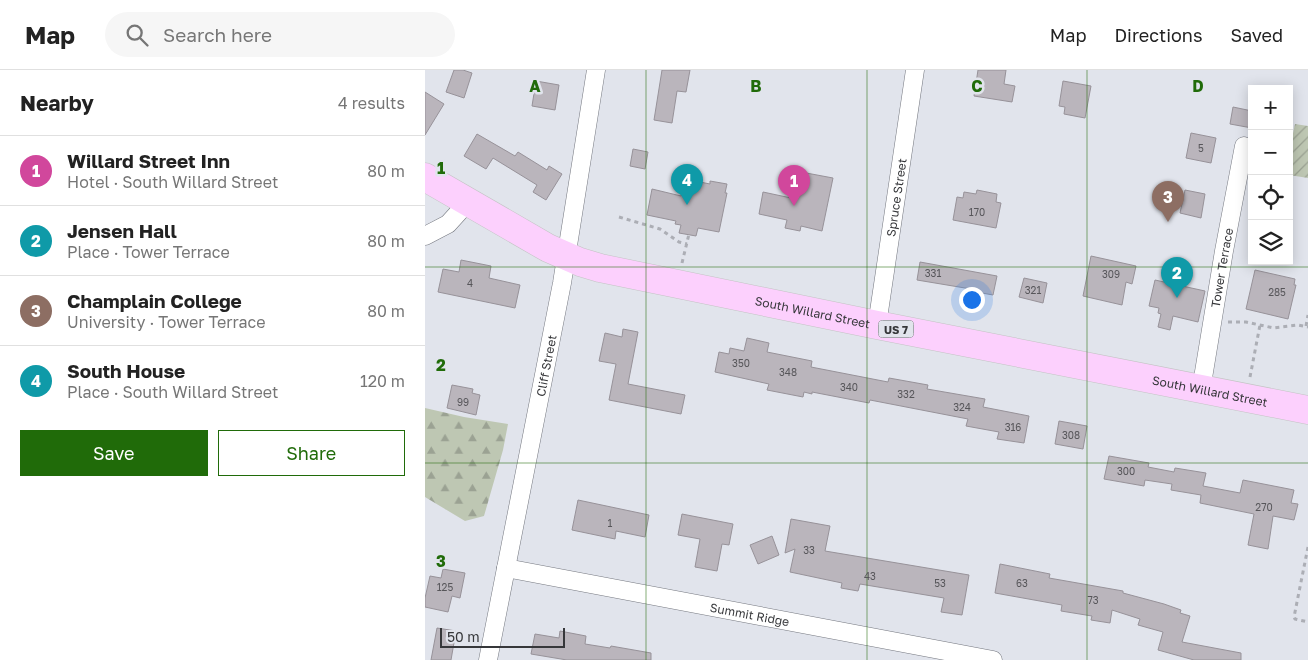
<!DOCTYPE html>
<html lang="en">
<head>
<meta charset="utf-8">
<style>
  :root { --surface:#fff; --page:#f6f6f6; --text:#222; --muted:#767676; --line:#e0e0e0; --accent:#206b09 }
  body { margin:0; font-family:"Golos Text",sans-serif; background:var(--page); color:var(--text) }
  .controls { position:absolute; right:15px; top:15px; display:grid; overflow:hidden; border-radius:0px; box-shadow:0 2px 12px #0003 }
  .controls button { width:45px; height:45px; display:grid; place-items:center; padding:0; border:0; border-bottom:1px solid var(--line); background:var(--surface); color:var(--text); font:25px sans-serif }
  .scale { position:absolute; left:15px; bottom:12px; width:125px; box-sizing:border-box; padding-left:5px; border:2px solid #36373a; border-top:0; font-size:14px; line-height:18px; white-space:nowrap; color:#36373a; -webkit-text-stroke:4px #e1e4ec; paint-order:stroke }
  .you { position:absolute; left:546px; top:229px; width:18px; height:18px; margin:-12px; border:4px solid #fff; border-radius:50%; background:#1a73e8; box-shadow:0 0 0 8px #1a73e833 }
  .badge { display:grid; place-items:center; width:32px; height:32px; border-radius:50%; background:var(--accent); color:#fff; font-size:16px; font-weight:700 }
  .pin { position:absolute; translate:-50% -41px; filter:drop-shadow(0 1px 2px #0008) }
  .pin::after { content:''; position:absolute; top:26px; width:18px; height:15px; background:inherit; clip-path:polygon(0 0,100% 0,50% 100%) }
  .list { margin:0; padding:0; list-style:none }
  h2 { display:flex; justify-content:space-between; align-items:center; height:65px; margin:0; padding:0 20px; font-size:21px }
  h2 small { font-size:16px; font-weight:400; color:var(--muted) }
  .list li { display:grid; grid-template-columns:32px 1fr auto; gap:15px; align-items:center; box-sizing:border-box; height:70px; padding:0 20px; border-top:1px solid var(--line) }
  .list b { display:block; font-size:19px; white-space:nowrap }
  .list p { margin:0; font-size:16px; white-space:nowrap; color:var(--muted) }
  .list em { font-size:16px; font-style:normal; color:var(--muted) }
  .actions { display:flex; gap:10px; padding:15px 20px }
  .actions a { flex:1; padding:11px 0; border:1px solid var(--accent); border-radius:0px; text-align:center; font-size:18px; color:var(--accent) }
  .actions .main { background:var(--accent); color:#fff }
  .icon { flex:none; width:28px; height:28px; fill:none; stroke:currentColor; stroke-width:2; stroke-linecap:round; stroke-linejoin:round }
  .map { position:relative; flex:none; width:883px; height:590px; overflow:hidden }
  header { display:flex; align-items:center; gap:30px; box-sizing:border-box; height:70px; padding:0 25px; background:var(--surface); border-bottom:1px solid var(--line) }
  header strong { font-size:24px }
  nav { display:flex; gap:28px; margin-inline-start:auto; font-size:18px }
  .search { width:350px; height:45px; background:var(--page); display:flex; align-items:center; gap:12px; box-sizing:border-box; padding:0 18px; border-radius:28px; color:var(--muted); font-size:19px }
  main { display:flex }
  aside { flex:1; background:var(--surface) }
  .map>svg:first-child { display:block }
  .forest { fill:url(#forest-firs) }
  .garden { fill:url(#garden-furrows) }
  .building { fill:#bab5bc; stroke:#979299 }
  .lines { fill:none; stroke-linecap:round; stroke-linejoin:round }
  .minor-casing { stroke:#74777f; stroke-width:19 }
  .primary-casing { stroke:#c3c3c4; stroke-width:29 }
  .path { stroke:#acaeb5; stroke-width:3; stroke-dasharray:4 4; stroke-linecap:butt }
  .minor { stroke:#fff; stroke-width:18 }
  .primary { stroke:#fcd0fd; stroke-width:28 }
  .grid { fill:none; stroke:#206b09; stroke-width:1; stroke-opacity:0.55 }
  .labels { text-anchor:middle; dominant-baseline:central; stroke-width:5; stroke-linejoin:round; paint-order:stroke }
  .number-label { font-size:10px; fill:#57565a }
  .shield { fill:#e1e4ec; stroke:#696b6f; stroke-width:1 }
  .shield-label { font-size:11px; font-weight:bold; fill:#36373a }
  .street-label { font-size:12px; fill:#36373a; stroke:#e1e4ec }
  .grid-label { font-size:16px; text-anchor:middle; font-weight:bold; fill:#206b09; stroke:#e1e4ec; stroke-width:5; stroke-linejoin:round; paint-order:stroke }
</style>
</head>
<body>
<header>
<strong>Map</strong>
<div class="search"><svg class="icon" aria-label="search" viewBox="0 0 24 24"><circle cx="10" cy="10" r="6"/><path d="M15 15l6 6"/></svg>Search here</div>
<nav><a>Map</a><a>Directions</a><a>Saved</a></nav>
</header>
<main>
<aside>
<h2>Nearby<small>4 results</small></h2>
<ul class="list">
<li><span class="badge" style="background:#d1479c">1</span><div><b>Willard Street Inn</b><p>Hotel · South Willard Street</p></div><em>80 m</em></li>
<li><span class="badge" style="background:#0f9aa8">2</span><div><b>Jensen Hall</b><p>Place · Tower Terrace</p></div><em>80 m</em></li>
<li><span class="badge" style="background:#8d6e63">3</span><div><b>Champlain College</b><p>University · Tower Terrace</p></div><em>80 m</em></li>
<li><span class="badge" style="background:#0f9aa8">4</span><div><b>South House</b><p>Place · South Willard Street</p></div><em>120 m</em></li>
</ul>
<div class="actions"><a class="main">Save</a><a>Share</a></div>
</aside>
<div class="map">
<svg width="883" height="590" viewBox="0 0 883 590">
  <defs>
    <pattern id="forest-firs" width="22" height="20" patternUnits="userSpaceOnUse" patternTransform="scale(1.25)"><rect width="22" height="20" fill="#bec7b3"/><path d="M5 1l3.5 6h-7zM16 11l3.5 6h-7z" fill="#9ba293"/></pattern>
    <pattern id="garden-furrows" width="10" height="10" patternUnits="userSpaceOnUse" patternTransform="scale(1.25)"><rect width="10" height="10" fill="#bec7b3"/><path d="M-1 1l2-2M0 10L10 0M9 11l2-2" fill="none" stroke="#9ba293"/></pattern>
  </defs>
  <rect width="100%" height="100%" fill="#e1e4ec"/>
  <path class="forest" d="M0 338 39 347 83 354 78 380 59 446 40 451 0 427Z"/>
  <path class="garden" d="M870 54 883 56V108L864 105V82Z"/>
  <path class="building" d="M29 0H38L47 3 39 28 21 22Z
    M237 0H265L261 22 252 21 247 53 229 50Z
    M553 0H581L579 14 590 16 587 32 549 26Z
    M111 11 134 15 130 40 107 36Z
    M638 11 666 16 660 48 639 44 640 37 634 36Z
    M0 22 19 34 0 65Z
    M808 37 827 41V58L805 54Z
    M766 63 791 68 786 93 761 88Z
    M52 64 90 86 93 82 122 100 124 96 137 104 121 130 108 122 112 115 68 88 61 99 39 86Z
    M208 79 223 82 220 99 205 96Z
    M376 102 408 108 397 161 376 156 375 161 360 158 362 150 334 144 338 122 366 128 368 122 372 123Z
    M260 109 285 114V111L302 114 300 123H302L294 162 273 158 271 166 254 163 256 155 250 154 251 151 222 145 227 119 256 126Z
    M552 120 572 124 571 132 576 133 571 158 528 150 532 127 538 128 539 122 551 124Z
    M760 120 780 124 776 148 755 143Z
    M666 186 711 196 707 214 701 212 697 235 658 226Z
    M36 190 66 196 64 208 95 215 90 238 13 222 18 199 34 202Z
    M495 192 572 206 568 225 546 221V219L492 210Z
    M830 200 870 209 869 215H871L863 249 821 239Z
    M599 208 622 213 618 233 594 227Z
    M730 210 780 221 773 252 748 246 745 260 733 257 736 244 733 243 734 238 724 236Z
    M198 259 213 262 203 314 260 325 256 344 184 330 191 294 174 291 180 263 197 267Z
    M322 268 344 273 342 282 387 291 386 297 463 312 464 308 503 315 502 319 560 329 558 337 604 346 599 373 572 369 574 362 541 356 543 349 445 330 444 333 387 322V324L379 322 378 327 342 320 344 314 290 302 294 282 304 284 305 278 319 281Z
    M27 315 48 319 47 323 55 325 51 345 22 338Z
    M634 351 662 356 658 379 630 374Z
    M684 386 724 393 723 397 749 402 750 398 781 403 778 416 815 423 818 410 869 420 866 433 873 434 869 450 848 446 843 479 823 475 829 444 775 433 776 425 746 420 747 414 720 410 719 416 679 409Z
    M153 430 224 445 220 467 191 461 190 469 147 460Z
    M257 444 308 454 304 475 297 474 292 501 270 497 275 469 253 465Z
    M366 449 405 456 400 481 544 505 537 545 516 542 519 528 435 514 433 521 416 518 417 513 365 502 370 479 360 483Z
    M347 466 354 485 333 494 325 475Z
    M575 494 625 504 624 508 698 521V523L739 534 756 540 755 543 765 546 757 572 816 583V590H769L733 580 738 562 713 555 715 549 687 540 685 553 666 550 667 546 636 541 637 535 570 523Z
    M18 499 40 503 35 528 27 526 23 542 0 537V528L5 506 16 508Z
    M12 558 31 561 26 590H6Z
    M135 561 161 566 160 574 185 578 186 576 226 583V590H142L106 584 110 564 134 568Z"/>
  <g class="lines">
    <g class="minor-casing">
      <g id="minor">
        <path d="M0 166 23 154 43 132"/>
        <path id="s1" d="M452 255 490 0"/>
        <path id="s2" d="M776 320 799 181 819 76"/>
        <path id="s3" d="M81 498 568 590"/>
        <path id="s4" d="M63 590 137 213 171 0"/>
      </g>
    </g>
    <g class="primary-casing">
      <g id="primary">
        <path id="s5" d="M0 107 123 178 155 192 175 198 452 255 883 340"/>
      </g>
    </g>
    <path class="path" d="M194 147 235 159 254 172 262 174
      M257 193 264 164
      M803 252H821L849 258 873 255 883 257
      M881 256 883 245
      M825 307 835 255
      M883 477 869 547 870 549 883 552"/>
    <use href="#minor" class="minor"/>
    <use href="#primary" class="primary"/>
  </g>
  <path class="grid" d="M221 0V590M442 0V590M662 0V590M0 197H883M0 393H883"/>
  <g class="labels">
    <g class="number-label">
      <text x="776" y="78">5</text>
      <text x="552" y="142">170</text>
      <text x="508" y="203">331</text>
      <text x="686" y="204">309</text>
      <text x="45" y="213">4</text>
      <text x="608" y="220">321</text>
      <text x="852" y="222">285</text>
      <text x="316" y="293">350</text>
      <text x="363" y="302">348</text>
      <text x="424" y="317">340</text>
      <text x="481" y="324">332</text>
      <text x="38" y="332">99</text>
      <text x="537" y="337">324</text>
      <text x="588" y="357">316</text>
      <text x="646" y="365">308</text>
      <text x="701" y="401">300</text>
      <text x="839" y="437">270</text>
      <text x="185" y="453">1</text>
      <text x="384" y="480">33</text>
      <text x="445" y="506">43</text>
      <text x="515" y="513">53</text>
      <text x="597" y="513">63</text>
      <text x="20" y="517">125</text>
      <text x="668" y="530">73</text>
    </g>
    <rect class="shield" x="453.5" y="250.5" width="35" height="17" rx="4"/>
    <g class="shield-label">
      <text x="471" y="259">US 7</text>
    </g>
    <g class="street-label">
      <text stroke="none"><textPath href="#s1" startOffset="129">Spruce Street</textPath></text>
      <text stroke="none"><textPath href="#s2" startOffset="124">Tower Terrace</textPath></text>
      <text stroke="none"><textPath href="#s5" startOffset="415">South Willard Street</textPath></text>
      <text stroke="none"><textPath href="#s4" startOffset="300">Cliff Street</textPath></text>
      <text stroke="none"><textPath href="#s5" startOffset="820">South Willard Street</textPath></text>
      <text stroke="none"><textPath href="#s3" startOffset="248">Summit Ridge</textPath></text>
    </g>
  </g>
  <g class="grid-label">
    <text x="110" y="22">A</text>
    <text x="331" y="22">B</text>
    <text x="552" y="22">C</text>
    <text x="773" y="22">D</text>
    <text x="16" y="104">1</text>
    <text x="16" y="301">2</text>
    <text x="16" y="497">3</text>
  </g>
</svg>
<div class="controls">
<button>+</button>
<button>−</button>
<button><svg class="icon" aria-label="locate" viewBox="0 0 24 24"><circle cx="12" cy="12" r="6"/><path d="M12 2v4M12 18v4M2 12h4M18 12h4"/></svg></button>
<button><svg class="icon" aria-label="layers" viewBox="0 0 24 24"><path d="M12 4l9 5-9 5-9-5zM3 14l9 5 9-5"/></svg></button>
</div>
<div class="scale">50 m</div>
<div class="you"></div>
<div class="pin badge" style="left:369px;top:136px;background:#d1479c">1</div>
<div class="pin badge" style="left:752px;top:228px;background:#0f9aa8">2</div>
<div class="pin badge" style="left:743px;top:152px;background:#8d6e63">3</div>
<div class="pin badge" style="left:262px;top:135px;background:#0f9aa8">4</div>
</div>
</main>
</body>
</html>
